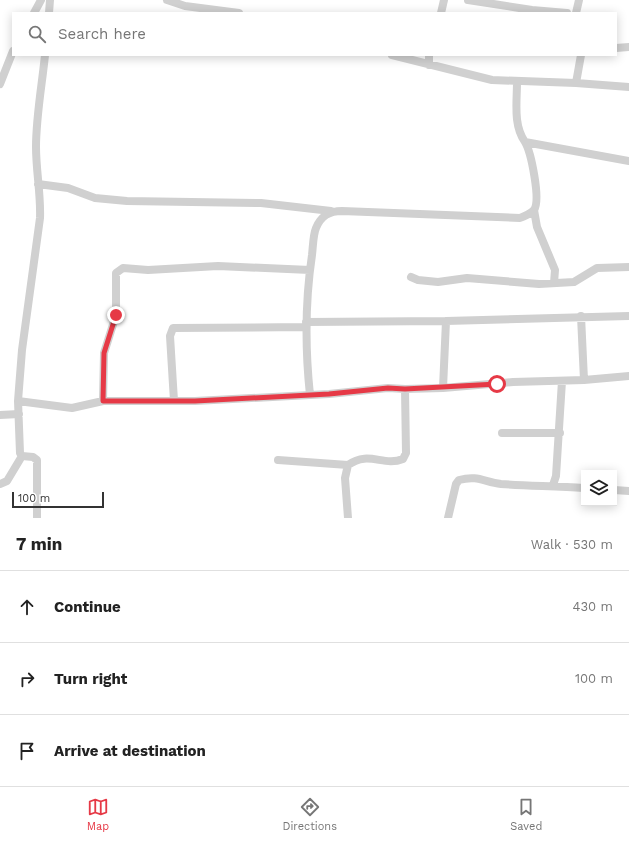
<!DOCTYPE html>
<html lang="en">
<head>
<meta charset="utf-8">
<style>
  :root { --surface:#fff; --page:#f2f2f2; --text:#222; --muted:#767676; --line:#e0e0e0; --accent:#e63946 }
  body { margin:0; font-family:"Work Sans",sans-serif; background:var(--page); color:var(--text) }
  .controls { position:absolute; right:12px; bottom:12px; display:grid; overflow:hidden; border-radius:0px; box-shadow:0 2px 10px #0003 }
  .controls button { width:36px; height:36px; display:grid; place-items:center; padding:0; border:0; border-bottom:1px solid var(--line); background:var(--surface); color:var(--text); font:20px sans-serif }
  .scale { position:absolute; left:12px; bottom:10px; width:92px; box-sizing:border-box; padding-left:4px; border:2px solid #333; border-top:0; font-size:11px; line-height:14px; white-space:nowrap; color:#333; -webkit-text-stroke:3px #fff; paint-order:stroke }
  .stop { position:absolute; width:12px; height:12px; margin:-9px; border:3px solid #e63946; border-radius:50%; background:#fff }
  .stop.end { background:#e63946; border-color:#fff; box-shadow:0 1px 4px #0008 }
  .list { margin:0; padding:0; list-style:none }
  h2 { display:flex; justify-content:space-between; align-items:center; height:52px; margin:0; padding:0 16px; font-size:17px }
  h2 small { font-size:13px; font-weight:400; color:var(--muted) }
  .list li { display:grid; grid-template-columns:26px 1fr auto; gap:12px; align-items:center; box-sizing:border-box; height:72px; padding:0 16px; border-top:1px solid var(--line) }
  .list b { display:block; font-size:15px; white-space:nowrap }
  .list em { font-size:13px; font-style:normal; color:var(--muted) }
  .icon { flex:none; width:22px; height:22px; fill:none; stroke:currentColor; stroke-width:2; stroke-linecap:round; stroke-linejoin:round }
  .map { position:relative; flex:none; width:629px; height:518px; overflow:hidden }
  .search { position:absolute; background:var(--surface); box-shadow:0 2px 10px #0003; left:12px; right:12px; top:12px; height:44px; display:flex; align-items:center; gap:10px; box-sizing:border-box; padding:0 14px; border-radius:0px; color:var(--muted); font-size:15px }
  .sheet { height:268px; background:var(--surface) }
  nav { display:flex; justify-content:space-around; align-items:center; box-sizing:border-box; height:56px; border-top:1px solid var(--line); background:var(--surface); font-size:11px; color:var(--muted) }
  nav a { display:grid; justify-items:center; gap:2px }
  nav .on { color:var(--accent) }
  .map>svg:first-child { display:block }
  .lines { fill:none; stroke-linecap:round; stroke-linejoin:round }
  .minor { stroke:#d0d0d0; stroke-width:8 }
  .route { stroke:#e63946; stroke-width:5 }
</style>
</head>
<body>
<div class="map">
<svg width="629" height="518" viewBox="0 0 629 518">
  <rect width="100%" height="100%" fill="#fff"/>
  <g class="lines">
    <path class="minor" d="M167 0 185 6 239 13
      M468 0 532 10 567 13
      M34 13 41 0
      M49 13 50 0
      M441 13 444 0
      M576 13 579 0
      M616 48 629 47
      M392 55 492 80 576 83 629 87
      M429 55V65
      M517 82C517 102 513 125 525 142L629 161
      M576 83 581 55
      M0 84 13 51
      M38 184 68 188 95 198 127 201 261 203 331 211
      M534 210 537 227 555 270 554 283
      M411 277 418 280 438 282 467 278 539 284 574 282 597 268 629 267
      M581 316 584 380
      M306 322 446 321 629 316
      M443 388 446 321
      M310 395C305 348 305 302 312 255 313 247 313 235 316 228 321 216 329 211 342 211L520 218C524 216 531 214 534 210 541 200 531 152 525 142
      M18 401 72 408 103 401H195L329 394 388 388 405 389 443 388 513 382 584 380 629 376
      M103 401 104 353 116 315V273L123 268 148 270 218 266 310 270
      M174 401 170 336 173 328 306 327
      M0 415 19 414
      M502 433H560
      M278 460 348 465
      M0 484 7 481 22 456
      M553 485 556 476 562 381
      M614 490 629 491
      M37 518V460L33 457 22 456 20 453 18 401 22 350 40 218C41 195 36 171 36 147 36 117 42 85 45 55
      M348 518 345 478 348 465C369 450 383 467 403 459L406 453 405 389
      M448 518 456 484 459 480C478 475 484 482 501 484 529 486 556 486 584 488"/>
  </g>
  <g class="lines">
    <path class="route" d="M116 315 104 353 103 401H195L329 394 388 388 405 389 497 384"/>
  </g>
</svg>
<div class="controls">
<button><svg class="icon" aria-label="layers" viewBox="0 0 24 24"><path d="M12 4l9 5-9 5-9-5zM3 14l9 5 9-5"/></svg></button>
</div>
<div class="scale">100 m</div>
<div class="stop" style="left:497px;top:384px"></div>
<div class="stop end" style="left:116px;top:315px"></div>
<div class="search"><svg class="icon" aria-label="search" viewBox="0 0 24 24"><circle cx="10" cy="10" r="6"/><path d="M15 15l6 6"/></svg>Search here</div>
</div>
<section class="sheet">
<h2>7 min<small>Walk · 530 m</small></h2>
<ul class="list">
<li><svg class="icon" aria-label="ahead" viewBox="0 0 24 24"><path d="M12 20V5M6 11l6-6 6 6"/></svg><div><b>Continue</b></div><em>430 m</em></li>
<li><svg class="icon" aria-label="right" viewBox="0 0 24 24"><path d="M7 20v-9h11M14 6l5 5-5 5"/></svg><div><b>Turn right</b></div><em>100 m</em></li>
<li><svg class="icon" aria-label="arrive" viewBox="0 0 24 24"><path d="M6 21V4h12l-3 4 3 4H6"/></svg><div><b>Arrive at destination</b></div></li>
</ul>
</section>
<nav>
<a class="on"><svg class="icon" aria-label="map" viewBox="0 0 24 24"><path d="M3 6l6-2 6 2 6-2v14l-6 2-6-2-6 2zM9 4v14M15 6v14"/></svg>Map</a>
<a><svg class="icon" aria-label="directions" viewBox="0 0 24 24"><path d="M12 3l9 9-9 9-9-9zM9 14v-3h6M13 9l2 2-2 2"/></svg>Directions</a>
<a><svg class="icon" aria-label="saved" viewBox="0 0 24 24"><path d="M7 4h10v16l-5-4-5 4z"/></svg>Saved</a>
</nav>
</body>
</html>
